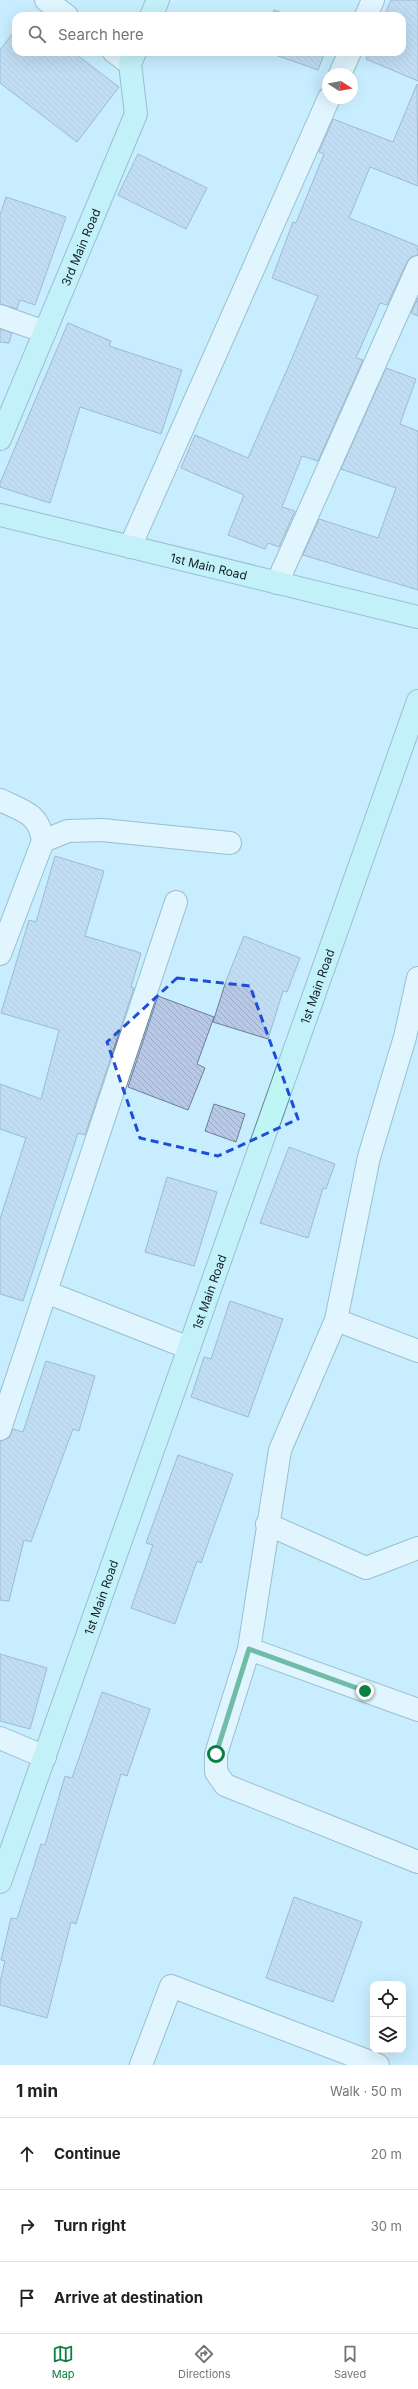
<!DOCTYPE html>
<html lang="en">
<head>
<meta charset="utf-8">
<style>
  :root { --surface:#fff; --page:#f6f6f6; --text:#202124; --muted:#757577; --line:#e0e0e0; --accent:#0b8043 }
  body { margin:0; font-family:Inter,sans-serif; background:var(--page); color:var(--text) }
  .controls { position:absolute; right:12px; bottom:12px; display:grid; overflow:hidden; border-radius:8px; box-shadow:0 4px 16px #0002 }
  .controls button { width:36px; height:36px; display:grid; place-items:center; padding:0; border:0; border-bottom:1px solid var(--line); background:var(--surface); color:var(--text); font:20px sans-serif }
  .compass { position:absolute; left:322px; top:68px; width:36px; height:36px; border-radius:50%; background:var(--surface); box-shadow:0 4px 16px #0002; rotate:101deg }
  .stop { position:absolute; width:12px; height:12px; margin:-9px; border:3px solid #0b8043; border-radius:50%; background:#fff }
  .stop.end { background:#0b8043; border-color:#fff; box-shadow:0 1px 4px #0008 }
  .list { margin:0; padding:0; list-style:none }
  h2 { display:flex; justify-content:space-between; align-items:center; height:52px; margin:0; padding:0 16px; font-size:17px }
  h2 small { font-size:13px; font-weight:400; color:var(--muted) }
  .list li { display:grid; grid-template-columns:26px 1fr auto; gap:12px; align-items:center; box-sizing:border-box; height:72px; padding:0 16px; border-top:1px solid var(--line) }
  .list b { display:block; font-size:15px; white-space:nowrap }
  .list em { font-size:13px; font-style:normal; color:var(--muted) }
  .icon { flex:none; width:22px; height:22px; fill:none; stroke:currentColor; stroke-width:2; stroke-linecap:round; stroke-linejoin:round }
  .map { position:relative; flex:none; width:418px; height:2065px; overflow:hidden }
  .search { position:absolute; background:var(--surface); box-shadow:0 4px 16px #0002; left:12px; right:12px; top:12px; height:44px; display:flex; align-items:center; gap:10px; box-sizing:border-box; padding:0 14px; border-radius:12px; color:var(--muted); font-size:15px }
  .sheet { height:268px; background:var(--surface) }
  nav { display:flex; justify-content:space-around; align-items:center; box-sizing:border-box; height:56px; border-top:1px solid var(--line); background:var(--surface); font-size:11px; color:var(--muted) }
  nav a { display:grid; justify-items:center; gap:2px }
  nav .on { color:var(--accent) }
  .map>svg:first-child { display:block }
  .building { fill:url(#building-back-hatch); stroke:#6d7d98 }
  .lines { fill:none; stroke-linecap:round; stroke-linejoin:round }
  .street-casing { stroke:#648796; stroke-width:24 }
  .secondary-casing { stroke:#648796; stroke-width:24 }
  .street { stroke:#fff; stroke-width:22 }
  .secondary { stroke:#bff5f4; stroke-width:22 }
  .route { stroke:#0b8043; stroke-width:5 }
  .marked { fill:none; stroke:#1d4ed8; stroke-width:3; stroke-dasharray:8 5; stroke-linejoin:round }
  .labels { text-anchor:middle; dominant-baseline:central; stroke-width:3; stroke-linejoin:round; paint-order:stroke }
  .street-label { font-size:12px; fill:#111f25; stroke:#e7f6fd }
</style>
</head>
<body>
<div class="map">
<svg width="418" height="2065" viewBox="0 0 418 2065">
  <defs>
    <pattern id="building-back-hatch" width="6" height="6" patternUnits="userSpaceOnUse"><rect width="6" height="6" fill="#b8c9e7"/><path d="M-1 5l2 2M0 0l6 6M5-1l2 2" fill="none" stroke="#9dacc6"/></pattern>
  </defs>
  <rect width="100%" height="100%" fill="#c7edfe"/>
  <path class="building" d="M391 0H418V81L366 59 369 52H402V16H384Z
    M274 10 291 16H272Z
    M16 29V52H73L119 87 77 142 0 83V50Z
    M267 52H325L318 70Z
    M417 84 418 186 370 167 349 218 418 246V255L411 257 407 262 387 305 380 303 356 358 363 360 318 461 302 456 282 507 295 511 279 547 268 543 265 549 228 535 244 495 181 468 195 435 248 458 290 363 318 296 272 278 293 222 296 223 324 154 319 152 333 119 393 142Z
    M138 154 207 188 186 229 118 195Z
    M6 197 66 217 35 305 20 300 17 309 0 304V215Z
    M418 298V316L411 313Z
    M68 323 111 341 109 346 182 370 161 434 80 407 50 503 0 487V483Z
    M0 329 12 333 9 343 0 342Z
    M386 368 416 379 400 424 418 431V590L303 555 319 519 378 538 396 488 341 469Z
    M55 856 104 871 85 936 141 953 131 987 134 988 85 1135 78 1133 23 1301 0 1294V1219L26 1138 0 1129V1084L41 1099 59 1030 1 1013 29 920 36 922Z
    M244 936 300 958 287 992 283 991 268 1039 213 1022 226 981Z
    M158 996 214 1017 197 1064 205 1068 188 1110 128 1087Z
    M214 1104 245 1114 236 1142 205 1131Z
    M289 1147 335 1164 326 1189 323 1188 308 1238 260 1223Z
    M167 1177 217 1192 194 1266 145 1252Z
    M230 1301 283 1319 248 1417 191 1397 204 1357 211 1359Z
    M46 1361 95 1376 79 1431 73 1429 31 1542 24 1540 9 1601 0 1600V1441L9 1438 13 1429 23 1432Z
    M178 1455 233 1474 201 1563 197 1561 175 1624 131 1608 153 1545 146 1543Z
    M0 1654 47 1668 30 1729 0 1721Z
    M102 1692 150 1709 127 1776 121 1774 76 1924 71 1922 47 2018 0 2005V1982L5 1961 1 1960 11 1918 17 1919 41 1844 45 1845 65 1776 72 1778Z
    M294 1897 362 1922 333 2002 266 1978Z"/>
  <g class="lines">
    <g class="street-casing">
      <path id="street" d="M46 0 67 16
        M366 16 373 0
        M114 52 130 64
        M340 74 350 52
        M0 316 45 332
        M130 547 329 98
        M277 583 418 267
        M0 800C23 811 39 813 43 841L0 954
        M43 841 68 831 102 830 230 843
        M418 978 405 1037 369 1157 336 1320 280 1450 249 1649 216 1754V1772L225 1785 418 1862
        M46 1292 189 1348
        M336 1320 418 1351
        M0 1429 176 902
        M267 1524 366 1568 418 1548
        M249 1649 418 1710
        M0 1738 45 1757
        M141 2065 171 1986 378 2065"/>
    </g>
    <g class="secondary-casing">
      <g id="secondary">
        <path d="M151 16 158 0"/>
        <path id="s1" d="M0 439 136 114 130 64 135 52"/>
        <path id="s2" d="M0 515 418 617"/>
        <path id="s3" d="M0 1882 418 701"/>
      </g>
    </g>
    <use href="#street" class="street"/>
    <use href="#secondary" class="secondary"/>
  </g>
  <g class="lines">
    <path class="route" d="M216 1754 249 1649 365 1691"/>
  </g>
  <path d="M0 0H418V2065H0ZM177 978 250 986 298 1119 218 1156 140 1138 107 1042Z" fill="#c7edfe" fill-opacity=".55" fill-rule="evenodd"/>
  <path class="marked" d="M177 978 250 986 298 1119 218 1156 140 1138 107 1042Z"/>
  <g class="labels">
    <g class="street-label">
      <text stroke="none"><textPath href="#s1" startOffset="208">3rd Main Road</textPath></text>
      <text stroke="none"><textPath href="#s2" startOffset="215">1st Main Road</textPath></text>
      <text stroke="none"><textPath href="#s3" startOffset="950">1st Main Road</textPath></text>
      <text stroke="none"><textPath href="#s3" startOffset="626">1st Main Road</textPath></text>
      <text stroke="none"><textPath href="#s3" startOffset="302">1st Main Road</textPath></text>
    </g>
  </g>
</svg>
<div class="controls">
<button><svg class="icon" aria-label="locate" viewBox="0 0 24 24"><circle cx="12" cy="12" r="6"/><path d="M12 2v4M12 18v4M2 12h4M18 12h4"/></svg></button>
<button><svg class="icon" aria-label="layers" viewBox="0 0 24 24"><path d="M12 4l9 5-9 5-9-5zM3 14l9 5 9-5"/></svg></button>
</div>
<svg class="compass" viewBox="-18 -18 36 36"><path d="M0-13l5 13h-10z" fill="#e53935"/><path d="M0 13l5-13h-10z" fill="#757577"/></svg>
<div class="stop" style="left:216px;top:1754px"></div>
<div class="stop end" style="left:365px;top:1691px"></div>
<div class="search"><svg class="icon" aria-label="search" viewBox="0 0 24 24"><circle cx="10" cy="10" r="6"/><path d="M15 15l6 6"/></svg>Search here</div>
</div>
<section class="sheet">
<h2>1 min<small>Walk · 50 m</small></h2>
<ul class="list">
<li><svg class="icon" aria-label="ahead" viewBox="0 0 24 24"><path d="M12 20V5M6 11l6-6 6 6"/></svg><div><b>Continue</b></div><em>20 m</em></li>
<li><svg class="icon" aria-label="right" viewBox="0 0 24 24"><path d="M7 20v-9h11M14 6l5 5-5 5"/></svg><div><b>Turn right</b></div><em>30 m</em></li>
<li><svg class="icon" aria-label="arrive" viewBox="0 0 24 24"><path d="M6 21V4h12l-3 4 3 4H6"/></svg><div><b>Arrive at destination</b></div></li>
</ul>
</section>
<nav>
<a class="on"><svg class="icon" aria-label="map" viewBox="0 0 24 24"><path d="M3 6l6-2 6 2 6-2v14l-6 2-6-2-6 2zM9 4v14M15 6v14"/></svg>Map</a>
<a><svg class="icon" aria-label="directions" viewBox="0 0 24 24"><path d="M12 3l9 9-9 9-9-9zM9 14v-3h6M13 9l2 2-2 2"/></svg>Directions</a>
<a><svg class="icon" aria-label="saved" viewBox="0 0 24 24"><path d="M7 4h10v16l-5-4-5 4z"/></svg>Saved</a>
</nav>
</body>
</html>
